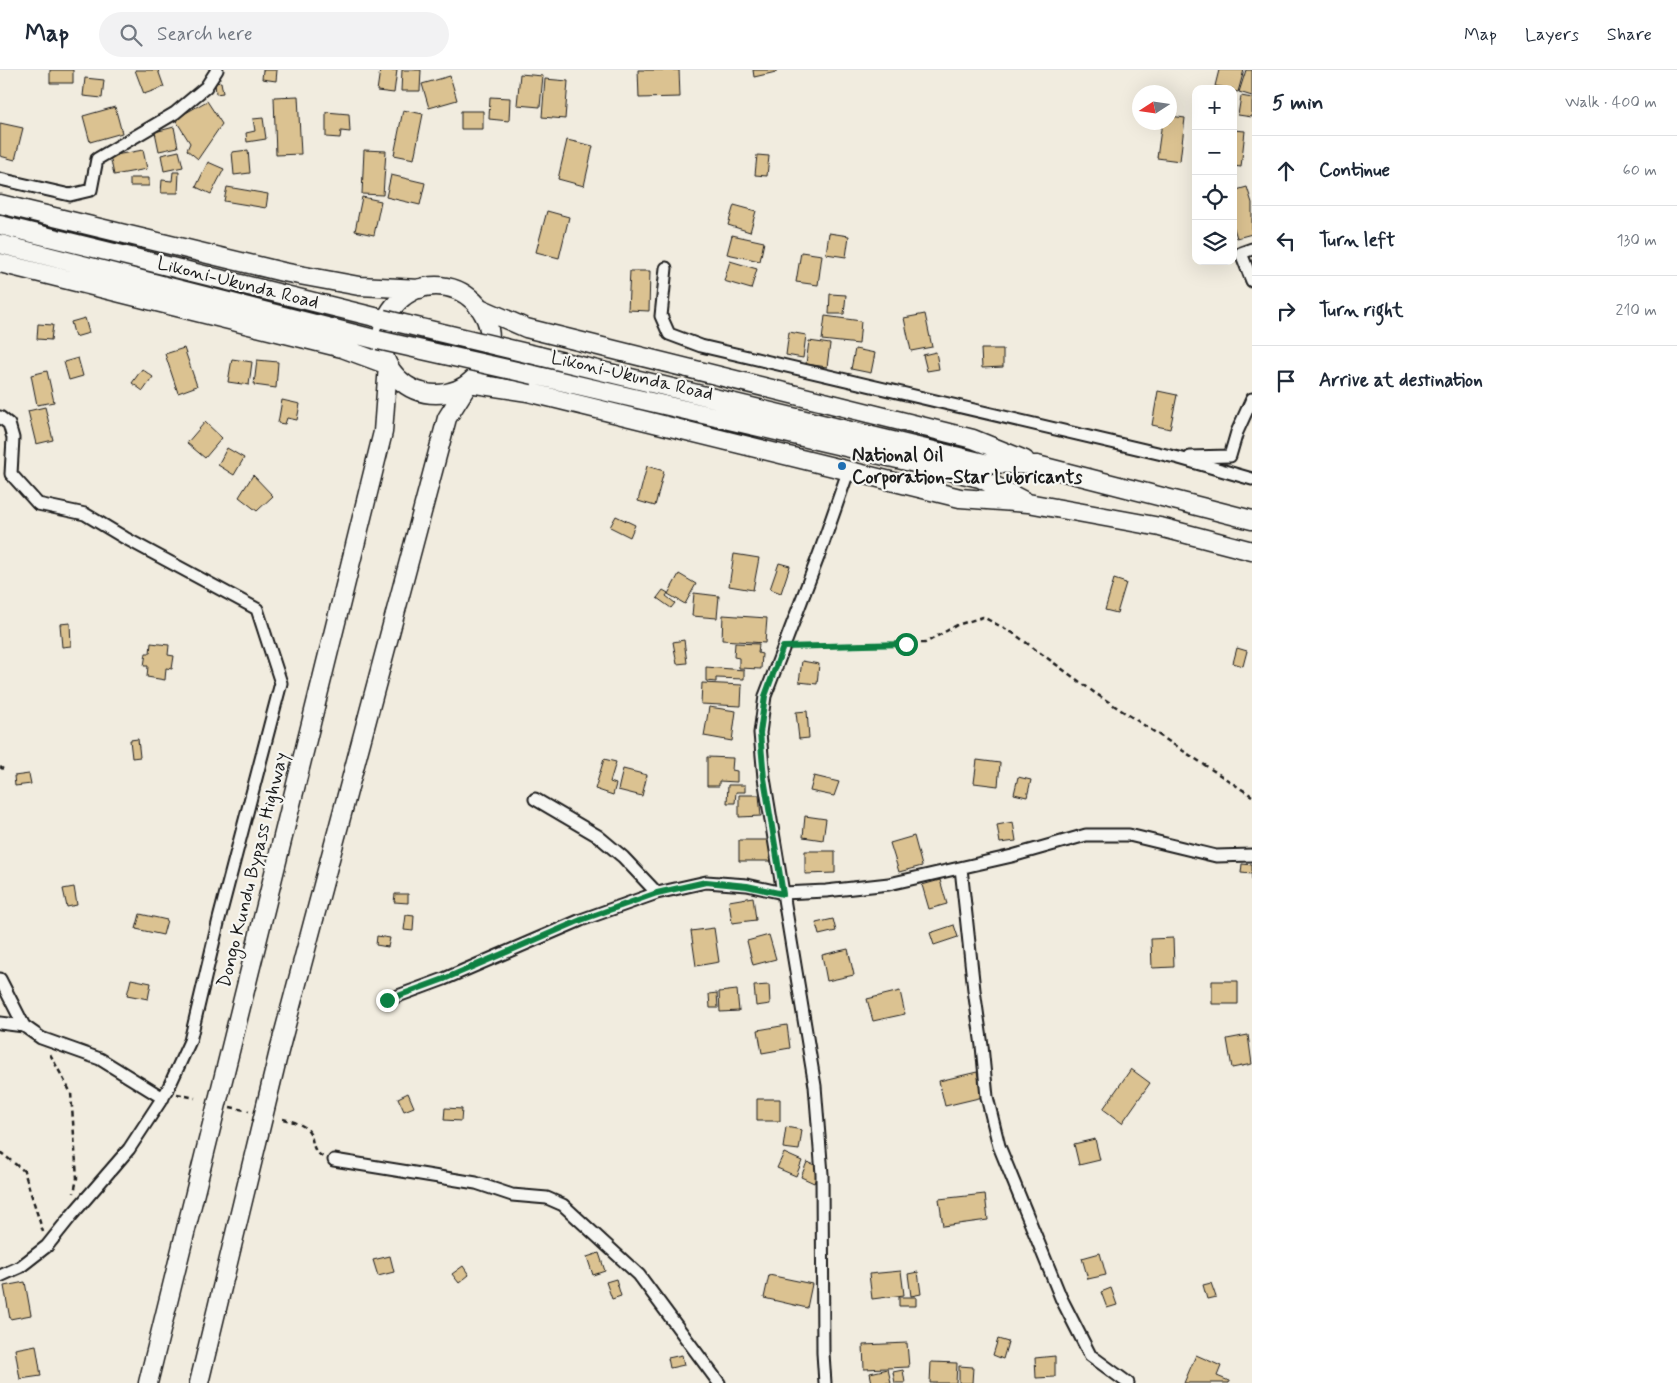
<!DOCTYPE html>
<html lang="en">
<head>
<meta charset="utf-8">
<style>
  :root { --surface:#fff; --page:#f2f2f3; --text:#1f2937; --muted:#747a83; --line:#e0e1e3 }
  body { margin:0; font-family:Mynerve,sans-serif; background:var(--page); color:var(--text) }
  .controls { position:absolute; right:15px; top:15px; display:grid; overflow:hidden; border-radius:10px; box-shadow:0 5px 20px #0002 }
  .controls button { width:45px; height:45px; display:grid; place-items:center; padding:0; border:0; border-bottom:1px solid var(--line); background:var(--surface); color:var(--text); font:25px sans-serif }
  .compass { position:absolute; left:1132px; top:15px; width:45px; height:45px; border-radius:50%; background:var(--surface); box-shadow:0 5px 20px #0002; rotate:258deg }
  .stop { position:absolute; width:15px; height:15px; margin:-11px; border:4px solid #0b8043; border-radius:50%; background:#fff }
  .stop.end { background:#0b8043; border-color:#fff; box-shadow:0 1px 5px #0008 }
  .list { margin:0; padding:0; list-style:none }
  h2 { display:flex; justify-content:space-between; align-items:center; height:65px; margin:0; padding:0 20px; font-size:21px }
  h2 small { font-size:16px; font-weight:400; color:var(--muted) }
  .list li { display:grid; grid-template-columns:32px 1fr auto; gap:15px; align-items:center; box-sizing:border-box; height:70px; padding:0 20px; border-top:1px solid var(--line) }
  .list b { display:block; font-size:19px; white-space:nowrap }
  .list em { font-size:16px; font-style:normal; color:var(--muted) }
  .icon { flex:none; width:28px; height:28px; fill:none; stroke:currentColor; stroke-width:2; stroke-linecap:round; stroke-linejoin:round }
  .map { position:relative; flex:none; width:1252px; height:1313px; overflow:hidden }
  header { display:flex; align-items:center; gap:30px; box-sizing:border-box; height:70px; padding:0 25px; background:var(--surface); border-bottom:1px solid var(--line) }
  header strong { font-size:24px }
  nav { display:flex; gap:28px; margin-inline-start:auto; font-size:18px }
  .search { width:350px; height:45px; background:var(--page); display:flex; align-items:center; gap:12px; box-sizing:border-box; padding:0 18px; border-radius:28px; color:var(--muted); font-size:19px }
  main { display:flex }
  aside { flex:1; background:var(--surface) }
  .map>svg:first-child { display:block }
  .building { fill:#dbc291; stroke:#1c1c1c }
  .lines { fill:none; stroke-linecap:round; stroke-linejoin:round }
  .minor-casing { stroke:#1c1c1c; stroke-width:15 }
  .trunk-casing { stroke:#1c1c1c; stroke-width:21 }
  .path { stroke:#1c1c1c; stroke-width:2.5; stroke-dasharray:5 4; stroke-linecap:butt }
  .minor { stroke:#f6f6f2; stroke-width:11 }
  .trunk { stroke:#f6f6f2; stroke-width:18 }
  .trunk-bridge-casing { stroke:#1c1c1c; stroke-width:21; stroke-linecap:butt }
  .trunk-bridge { stroke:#f6f6f2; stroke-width:18 }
  .route { stroke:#0b8043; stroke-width:6 }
  .poi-dot { fill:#1f6fb2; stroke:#f6f6f2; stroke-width:2 }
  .labels { text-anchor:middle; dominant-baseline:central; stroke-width:4.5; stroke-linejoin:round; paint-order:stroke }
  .street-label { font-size:19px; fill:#1c1c1c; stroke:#f6f6f2 }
  .poi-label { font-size:19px; font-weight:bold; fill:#1c1c1c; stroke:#f6f6f2; text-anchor:start }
</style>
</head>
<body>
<header>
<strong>Map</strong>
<div class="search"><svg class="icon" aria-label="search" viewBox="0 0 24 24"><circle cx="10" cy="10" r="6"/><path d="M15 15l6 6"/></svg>Search here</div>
<nav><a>Map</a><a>Layers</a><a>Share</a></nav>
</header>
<main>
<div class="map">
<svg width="1252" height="1313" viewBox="0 0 1252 1313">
  <rect width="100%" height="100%" fill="#f1ecdf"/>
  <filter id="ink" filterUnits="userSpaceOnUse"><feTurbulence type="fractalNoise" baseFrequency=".02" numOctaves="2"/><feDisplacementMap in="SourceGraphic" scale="10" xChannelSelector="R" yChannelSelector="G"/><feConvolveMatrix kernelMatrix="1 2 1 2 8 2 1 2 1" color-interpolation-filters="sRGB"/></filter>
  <g filter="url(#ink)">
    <path class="building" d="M50 0H73V13H50Z
      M135 0H158L164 17 144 24Z
      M263 0H277L276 11 262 9Z
      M380 0H397L394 23 377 21Z
      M402 0H421L420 21H401Z
      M638 0H679L680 27 639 28Z
      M753 0H776V2L754 7Z
      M1219 0H1244L1238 22 1233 21V19L1215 16Z
      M1246 0H1252V26L1239 22Z
      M520 4 543 6 540 37 517 35Z
      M450 6 457 30 429 38 422 14Z
      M85 8 104 10 102 28 83 26Z
      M545 9 568 11 565 49 542 47Z
      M221 12 223 23 216 24 215 13Z
      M298 26 301 84 276 85 274 27Z
      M1241 26 1252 28V47L1238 45Z
      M490 27 510 28 509 51 489 49Z
      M207 31 222 54 198 89 187 80 190 73 175 49Z
      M115 37 122 63 90 72 83 46Z
      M403 40 423 44 414 89 394 85Z
      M461 41H483V59H461Z
      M326 42 349 44 350 62 341 61 340 68 326 67Z
      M1170 46 1185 48 1180 91 1157 88 1162 52H1170Z
      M263 48 266 69 247 72 246 63 255 61 253 49Z
      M0 53 23 58 15 90 0 86Z
      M174 57 178 77 159 81 155 62Z
      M1233 60 1245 61 1241 97 1233 96Z
      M567 70 593 76 584 116 558 109Z
      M143 80 147 99 114 105 110 86Z
      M248 80 250 103 234 105 232 82Z
      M364 80 386 81 383 125 362 124Z
      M179 81 183 97 164 101 161 85Z
      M757 85 769 86 767 106 755 105Z
      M208 92 224 99 211 124 196 117Z
      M173 102H179L178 123H161L162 110 172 111Z
      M391 105 425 113 420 135 386 127Z
      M130 108H149V116H130Z
      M227 117 268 124 266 138 224 131Z
      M1247 117 1252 133V164L1237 168 1233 155V121Z
      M362 127 381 131 374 165 355 161Z
      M734 135 756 141 750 162 728 155Z
      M547 141 569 147 559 188 536 182Z
      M829 163 849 166 846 187 826 184Z
      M732 165 764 172 760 191 727 184Z
      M801 182 822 185 818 215 796 212Z
      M730 191 757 199 751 219 724 211Z
      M630 201H650L649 241 628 240Z
      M830 224 846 225 844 244H829Z
      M925 244 932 277 911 281 904 248Z
      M825 246 861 251 859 274 822 270Z
      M85 248 89 263 75 267 71 252Z
      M38 254 53 255 51 270 37 269Z
      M789 262 806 265 803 288 786 285Z
      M809 271 830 274 827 297 806 294Z
      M184 278 197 316 178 323 165 284Z
      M855 279 875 283 871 303 851 299Z
      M981 279H1003V297L982 298Z
      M936 282 939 299 927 301 923 285Z
      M78 288 83 306 69 310 64 292Z
      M232 289 252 292 249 315 228 312Z
      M257 290 278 292 276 318 254 315Z
      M142 299 153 307 143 321 132 313Z
      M47 301 54 332 37 335 31 305Z
      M1158 321 1177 325 1170 359 1152 355Z
      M282 330 300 334 297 350 287 348 285 354 278 353Z
      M45 337 53 370 36 374 28 341Z
      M205 352 222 368 205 388 187 373Z
      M227 378 244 388 234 405 218 395Z
      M647 396 664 401 655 436 638 431Z
      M253 405 273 426 257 441 239 427Z
      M616 446 635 455 630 467 610 457Z
      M734 484 759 488 753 520 729 516Z
      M779 493 790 496 781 523 770 519Z
      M679 504 696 514 685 534 668 524Z
      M1114 509 1126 513 1117 543 1105 540Z
      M663 520 668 523 666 526 675 533 671 538 657 528Z
      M694 523 719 526 717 548 692 546Z
      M723 545 767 548 765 573 722 570Z
      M70 553 71 576 62 577 60 554Z
      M684 570 687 593 677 594 673 572Z
      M151 573 169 575 168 585 174 586 172 599 166 598 165 610 147 607 148 596H144L146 583H150Z
      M735 573 759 574 758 583 762 584 761 599 739 598V588L734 587Z
      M1237 578 1247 581 1243 596 1233 593Z
      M802 591 819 594 817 614 799 612Z
      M706 597 744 600V609L716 608V612L706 611Z
      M702 613 742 615 741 636 701 634Z
      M709 637 736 641 732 671 704 666Z
      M807 641 809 668 799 669 796 642Z
      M138 669 140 687 132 688 130 670Z
      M707 687 733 688 732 700 737 701V712L719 711V716H707Z
      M604 689 616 692 610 712 616 714 613 725 595 719Z
      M977 690 1000 693 998 716 974 713Z
      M623 699 647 705 642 726 618 720Z
      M29 704 31 714 15 716 14 706Z
      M814 706 839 712 834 726 810 721Z
      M1018 707 1031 710 1027 727 1014 724Z
      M728 715H745V722H736L735 733H727Z
      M739 725H759L761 746 739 747Z
      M805 746 826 749 823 770 803 767Z
      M1013 752 1016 771 1000 773 997 755Z
      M914 766 922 796 899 802 890 773Z
      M739 770H771L772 791H739Z
      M805 781H835V803L805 804Z
      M1242 794 1252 795V812V804L1241 803Z
      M940 810 947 834 929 839 922 815Z
      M74 817 77 835 67 837 63 819Z
      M395 824H408V833L394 832Z
      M753 827 756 850 732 853 729 831Z
      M140 844 167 850 163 865 136 859Z
      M406 845 414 846 413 861 404 860Z
      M833 849 836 861 819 865 816 853Z
      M954 855 958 867 934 875 930 863Z
      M714 858 719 892 696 896 691 861Z
      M769 865 776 889 753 895 747 871Z
      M377 866 390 868 388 877 376 875Z
      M1173 868 1174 897 1152 898 1151 869Z
      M848 879 854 905 827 911 822 885Z
      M131 909 151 913 148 929 127 925Z
      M1212 911H1238V934H1212Z
      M769 915 770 934 756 936 754 916Z
      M737 920 739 941 720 942 719 922Z
      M900 921 905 944 873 951 867 929Z
      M717 923 718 938H710L709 924Z
      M787 955 790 978 762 983 758 960Z
      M1248 965 1252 994 1232 998 1227 969Z
      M1131 999 1150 1013 1122 1053 1103 1039Z
      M977 1002 983 1027 945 1036 939 1011Z
      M408 1023 414 1037 404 1041 398 1028Z
      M757 1029H780V1051H757Z
      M445 1038 462 1039 461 1051 444 1050Z
      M786 1057 802 1060 799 1080 783 1078Z
      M1095 1069 1100 1090 1079 1095 1074 1074Z
      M784 1083 802 1091 796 1106 777 1098Z
      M807 1092 820 1097 814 1113 801 1107Z
      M985 1124 988 1150 943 1156 939 1129Z
      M599 1183 605 1201 593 1205 587 1187Z
      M1100 1183 1106 1205 1088 1209 1082 1188Z
      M390 1186 394 1202 378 1206 373 1190Z
      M463 1196 469 1205 459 1213 452 1204Z
      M901 1201 904 1225 872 1229 869 1204Z
      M918 1202 921 1224 911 1226 908 1204Z
      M769 1205 812 1214 807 1238 764 1228Z
      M616 1209 621 1226 612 1229 606 1212Z
      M25 1212 31 1245 10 1249 4 1216Z
      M1211 1213 1216 1227 1207 1229 1203 1215Z
      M1111 1218 1117 1235 1107 1238 1101 1222Z
      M899 1227H916V1236H899Z
      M998 1269 1008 1272 1003 1289 993 1285Z
      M907 1273 909 1297 864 1299 863 1275Z
      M36 1275 41 1306 20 1309 15 1279Z
      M682 1285 684 1295 670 1298 668 1288Z
      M1196 1285 1221 1296 1217 1306 1229 1311V1313H1184Z
      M1055 1286V1307L1036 1308 1035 1288Z
      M931 1292 957 1293 956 1313H930Z
      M959 1296 973 1297 972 1313H959Z
      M888 1299 891 1313H872L870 1303Z
      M903 1300 905 1313H895L893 1302Z"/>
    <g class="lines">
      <g class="minor-casing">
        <path id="minor" d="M0 109 70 125 91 120 97 89 175 43 206 17 217 0
          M1252 179 1241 183 1252 211
          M666 198 661 246 669 264 701 276 1179 388 1252 409
          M0 347 9 354 13 368 11 404 38 434 85 444 125 468 257 539 281 613 219 849 190 971 167 1021 129 1079 71 1146 47 1176 20 1197 0 1206
          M1190 387 1230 386 1237 362 1252 329
          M535 729 598 766 623 787 657 823
          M961 798 974 920 982 976 987 1027 999 1076 1061 1228 1090 1285 1128 1313
          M0 909 24 956 41 968 100 989 163 1028
          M387 930 444 909 581 850 657 823 706 812 747 815 783 823 826 821 889 814 1012 786 1086 765H1129L1216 786 1252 785
          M0 953 24 956
          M334 1090 476 1113 512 1125 547 1128 563 1135 639 1205 719 1313
          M825 1313 823 1283 822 1104 815 1016 764 708 760 663 765 626 820 482 849 399"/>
      </g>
      <g class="trunk-casing">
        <path id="trunk" d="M0 134 283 202 359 216 420 219
          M0 155 383 249
          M0 174 378 270
          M0 193 342 278 388 295 383 362 148 1313
          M382 270a54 54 0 1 1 108 0a54 54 0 1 1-108 0Z
          M478 237 526 258 973 369 1025 390
          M539 286 984 393 1037 395 1252 450
          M534 305 980 408 1028 433 1160 457 1252 481
          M199 1313 279 981 447 348 469 313 528 322 960 428 1028 433"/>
      </g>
      <path class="path" d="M795 577 925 573 957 555 983 547 1013 563 1095 623 1252 726
        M0 697 3 699
        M50 984 71 1023 77 1108 74 1123
        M177 1024 195 1028
        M230 1037 249 1041
        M283 1049C291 1051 300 1053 307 1059 316 1068 308 1078 323 1087
        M0 1082 24 1101 43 1162"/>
      <use href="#minor" class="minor"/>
      <use href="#trunk" class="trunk"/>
      <g class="trunk-bridge-casing">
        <path id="trunk-bridge" d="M383 249 539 286
          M378 270 534 305"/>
      </g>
      <use href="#trunk-bridge" class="trunk-bridge"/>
    </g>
  </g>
  <g class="lines" filter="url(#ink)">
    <path class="route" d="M387 930 444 909 581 850 657 823 706 812 747 816 783 824 764 708 760 663 765 626 783 577 906 574"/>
  </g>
  <circle class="poi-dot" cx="842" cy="396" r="5"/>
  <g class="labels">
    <g class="street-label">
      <text transform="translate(238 213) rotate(14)">Likoni-Ukunda Road</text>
      <text transform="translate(632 306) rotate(13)">Likoni-Ukunda Road</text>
      <text transform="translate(253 800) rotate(-76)">Dongo Kundu Bypass Highway</text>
    </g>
    <g class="poi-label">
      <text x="852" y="385">National Oil<tspan x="852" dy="22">Corporation-Star Lubricants</tspan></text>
    </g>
  </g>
</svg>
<div class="controls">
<button>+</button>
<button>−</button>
<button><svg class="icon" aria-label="locate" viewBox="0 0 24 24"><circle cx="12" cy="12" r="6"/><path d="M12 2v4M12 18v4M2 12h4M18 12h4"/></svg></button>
<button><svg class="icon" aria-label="layers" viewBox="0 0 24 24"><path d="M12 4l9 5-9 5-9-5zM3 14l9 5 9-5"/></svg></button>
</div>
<svg class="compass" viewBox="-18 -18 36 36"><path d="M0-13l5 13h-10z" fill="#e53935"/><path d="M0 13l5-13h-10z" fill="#747a83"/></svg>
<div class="stop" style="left:906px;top:574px"></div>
<div class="stop end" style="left:387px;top:930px"></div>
</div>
<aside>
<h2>5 min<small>Walk · 400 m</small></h2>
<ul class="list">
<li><svg class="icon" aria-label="ahead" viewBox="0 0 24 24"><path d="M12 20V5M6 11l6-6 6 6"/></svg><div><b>Continue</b></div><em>60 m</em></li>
<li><svg class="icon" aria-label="left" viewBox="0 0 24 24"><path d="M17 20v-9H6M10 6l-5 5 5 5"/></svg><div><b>Turn left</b></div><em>130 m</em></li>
<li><svg class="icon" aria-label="right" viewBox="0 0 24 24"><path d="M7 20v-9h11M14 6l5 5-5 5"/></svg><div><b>Turn right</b></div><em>210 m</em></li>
<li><svg class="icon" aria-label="arrive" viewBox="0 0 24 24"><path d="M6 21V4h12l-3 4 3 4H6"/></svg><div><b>Arrive at destination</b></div></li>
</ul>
</aside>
</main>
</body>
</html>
